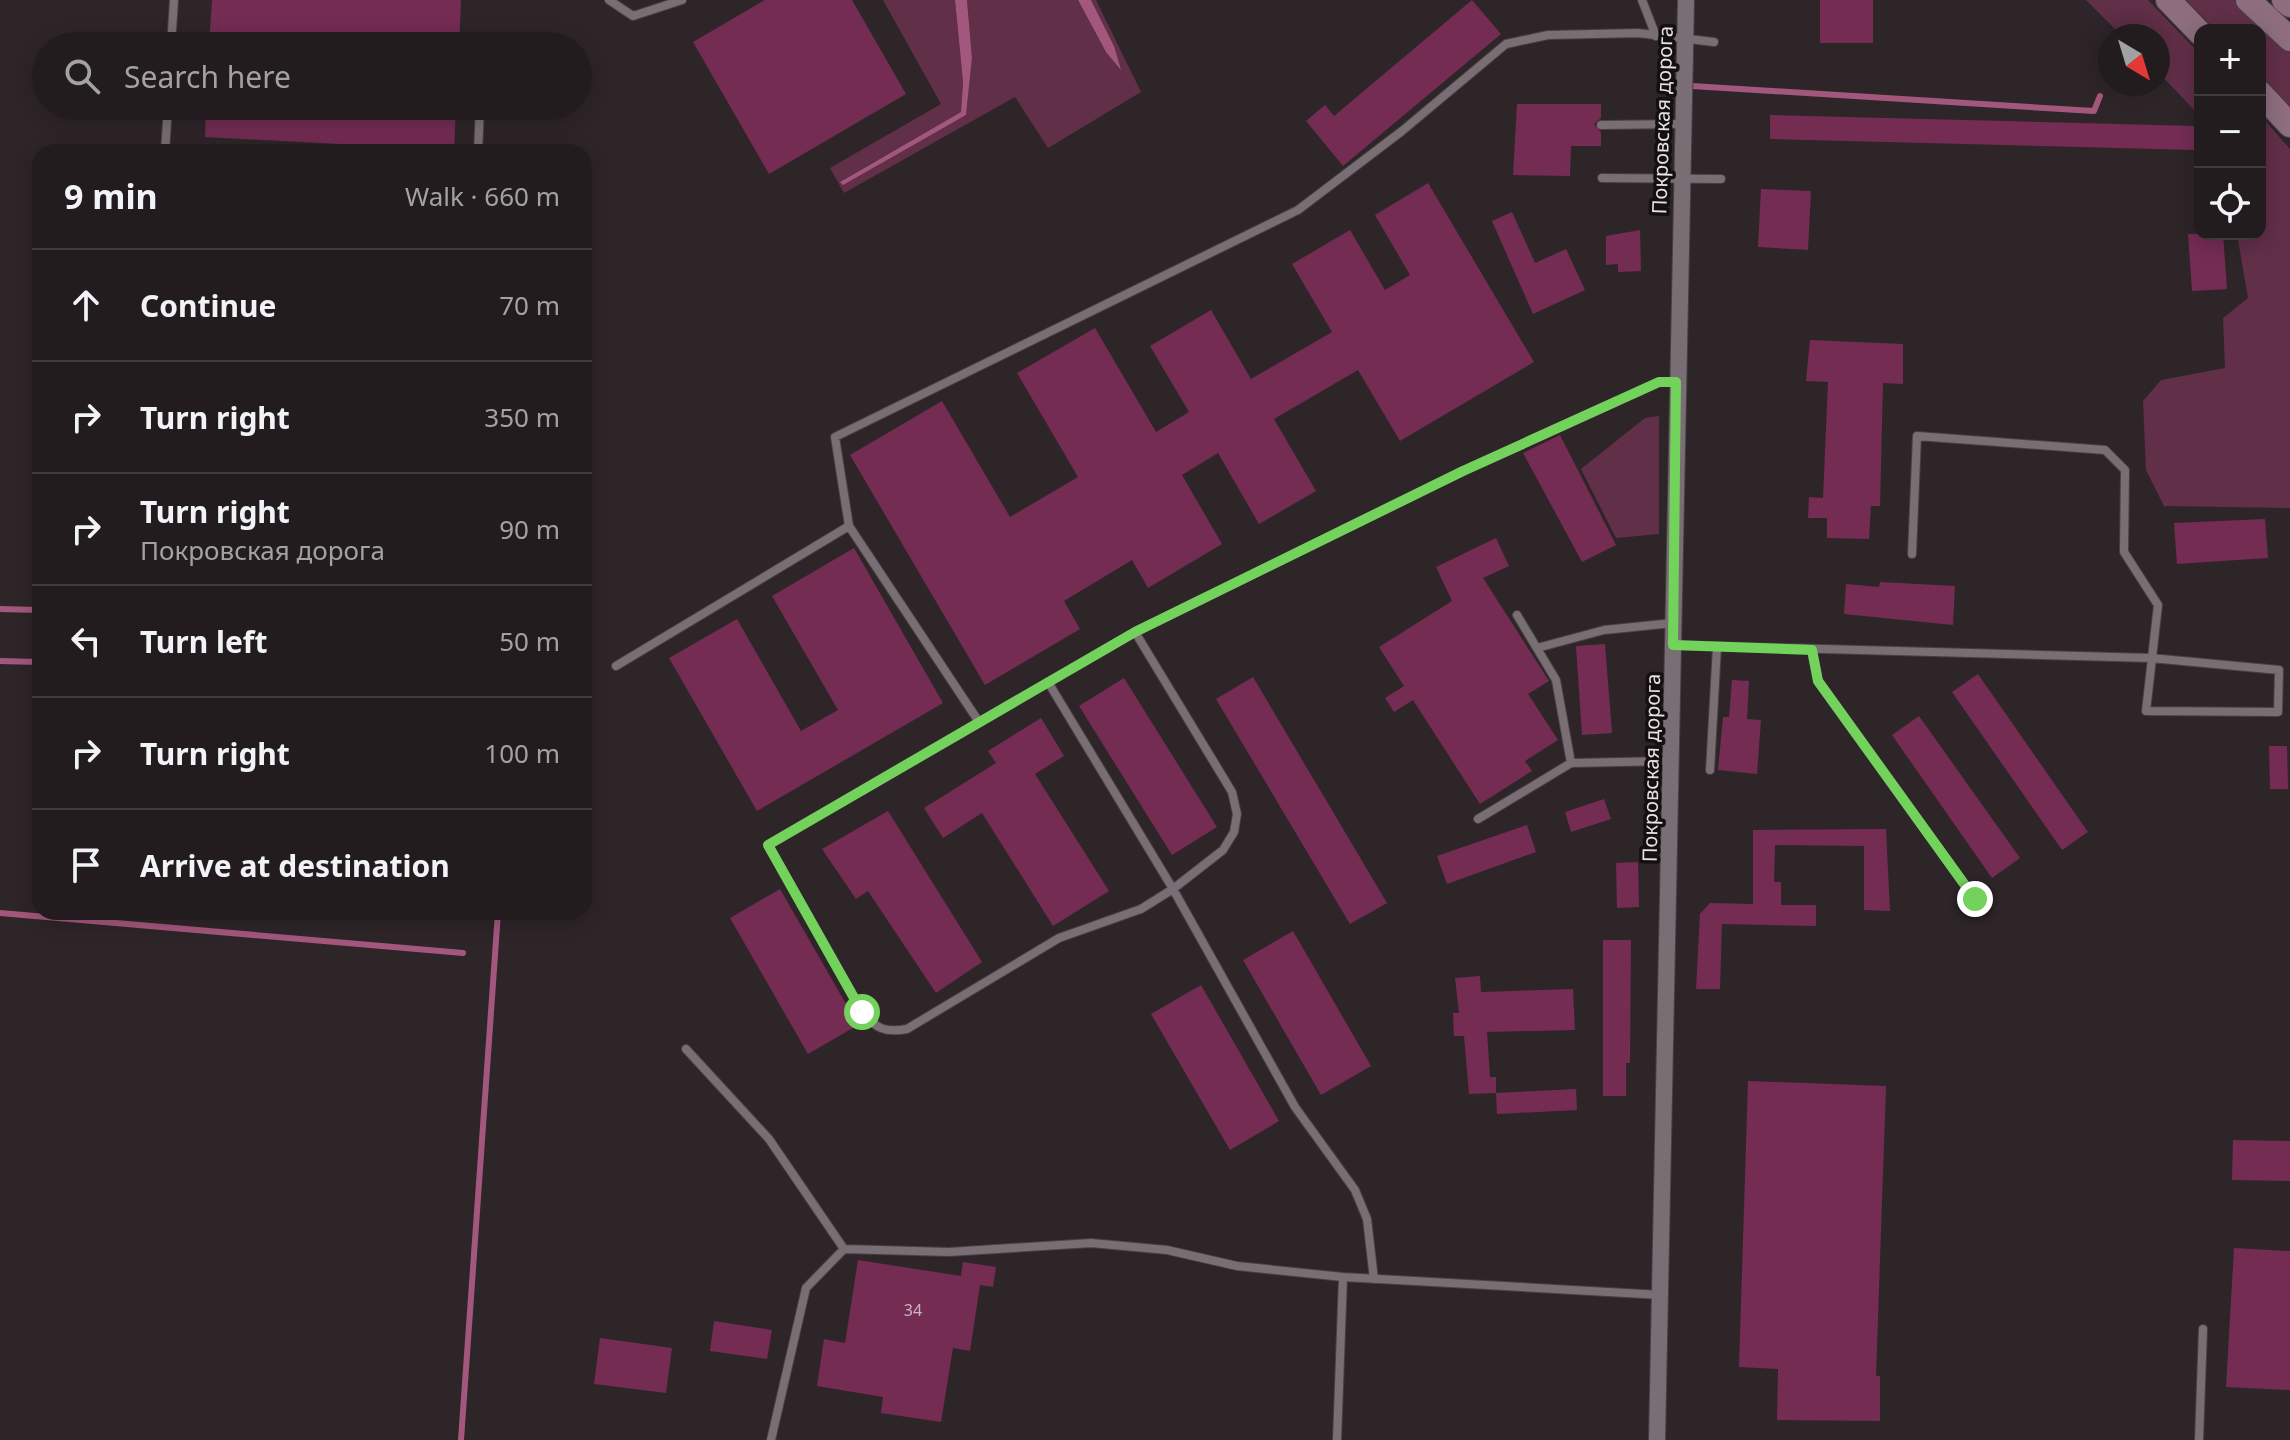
<!DOCTYPE html>
<html lang="en">
<head>
<meta charset="utf-8">
<style>
  :root { --surface:#221c1f; --page:#2e292c; --text:#f1f3f6; --muted:#a2a1a4; --line:#3f3a3d }
  body { margin:0; font-family:"Noto Sans",sans-serif; background:var(--page); color:var(--text) }
  .controls { position:absolute; right:24px; top:24px; display:grid; overflow:hidden; border-radius:16px; box-shadow:0 4px 20px #0003 }
  .controls button { width:72px; height:72px; display:grid; place-items:center; padding:0; border:0; border-bottom:2px solid var(--line); background:var(--surface); color:var(--text); font:40px sans-serif }
  .compass { position:absolute; left:2098px; top:24px; width:72px; height:72px; border-radius:50%; background:var(--surface); box-shadow:0 4px 20px #0003; rotate:142deg }
  .stop { position:absolute; width:24px; height:24px; margin:-18px; border:6px solid #73d25c; border-radius:50%; background:#fff }
  .stop.end { background:#73d25c; border-color:#fff; box-shadow:0 2px 8px #0008 }
  .list { margin:0; padding:0; list-style:none }
  h2 { display:flex; justify-content:space-between; align-items:center; height:104px; margin:0; padding:0 32px; font-size:34px }
  h2 small { font-size:26px; font-weight:400; color:var(--muted) }
  .list li { display:grid; grid-template-columns:52px 1fr auto; gap:24px; align-items:center; box-sizing:border-box; height:112px; padding:0 32px; border-top:2px solid var(--line) }
  .list b { display:block; font-size:30px; white-space:nowrap }
  .list p { margin:0; font-size:26px; white-space:nowrap; color:var(--muted) }
  .list em { font-size:26px; font-style:normal; color:var(--muted) }
  .icon { flex:none; width:44px; height:44px; fill:none; stroke:currentColor; stroke-width:2; stroke-linecap:round; stroke-linejoin:round }
  .map { position:relative; flex:none; width:2290px; height:1440px; overflow:hidden }
  .search { position:absolute; background:var(--surface); box-shadow:0 4px 20px #0003; left:32px; top:32px; width:560px; height:88px; display:flex; align-items:center; gap:20px; box-sizing:border-box; padding:0 28px; border-radius:44px; color:var(--muted); font-size:30px }
  .panel { position:absolute; background:var(--surface); box-shadow:0 4px 20px #0003; left:32px; top:144px; width:560px; height:776px; border-radius:24px }
  .map>svg:first-child { display:block }
  .green { fill:#612f48 }
  .water { fill:#a4577d }
  .lines { fill:none; stroke-linecap:round; stroke-linejoin:round }
  .stream { stroke:#a4577d; stroke-width:6 }
  .building { fill:#742c53 }
  .lane-casing { stroke:#484144; stroke-width:10 }
  .street-casing { stroke:#484144; stroke-width:18 }
  .secondary-casing { stroke:#484144; stroke-width:26 }
  .lane { stroke:#796e73; stroke-width:8 }
  .street { stroke:#796e73; stroke-width:16 }
  .secondary { stroke:#8e6e7e; stroke-width:24 }
  .route { stroke:#73d25c; stroke-width:10 }
  .labels { text-anchor:middle; dominant-baseline:central; stroke-width:7; stroke-linejoin:round; paint-order:stroke }
  .number-label { font-size:16px; fill:#cbb4c0 }
  .street-label { font-size:20px; fill:#e8e2e4; stroke:#141011 }
</style>
</head>
<body>
<div class="map">
<svg width="2290" height="1440" viewBox="0 0 2290 1440">
  <rect width="100%" height="100%" fill="#2e2529"/>
  <path class="green" d="M883 0H955L963 82 961 112 841 181 966 115 972 58 967 0H1078L1106 52 1114 46 1091 0H1096L1141 92 1048 148 1015 97 844 193 830 168 941 104Z
    M2086 0H2148L2200 54V116L2158 72V36H2122Z
    M2186 0H2234L2290 51V106L2260 75V30H2216Z
    M2260 115 2290 149V508L2164 506 2146 470 2143 401 2161 380 2225 368 2223 318 2248 298 2237 234H2260Z
    M1659 416V534L1616 538 1581 469 1645 418Z"/>
  <path class="water" d="M955 0H967L972 58 966 115 843 185 840 182 961 112 963 82Z
    M1078 0H1091L1114 46 1121 70 1106 52Z"/>
  <g class="lines">
    <path class="stream" d="M1692 86 2094 111 2100 96
      M0 609 40 610
      M0 661 40 662
      M0 913 463 953
      M461 1440 498 912"/>
  </g>
  <path class="building" d="M212 0H461L459 46H209Z
    M765 0H852L906 94 769 174 693 42Z
    M1472 0 1501 34 1343 166 1306 121 1325 105 1334 116Z
    M1820 0H1873V43H1820Z
    M1517 104H1601V118L1594 124 1601 132V146H1571L1570 176 1513 175Z
    M206 106H456L454 150 205 137Z
    M1770 115 2194 126V150L1770 139Z
    M1428 183 1534 362 1400 441 1358 370 1274 419 1316 491 1259 524 1218 453 1182 475 1222 544 1148 588 1132 560 1064 601 1080 629 985 685 850 455 942 401 1010 517 1078 477 1017 373 1095 328 1156 432 1189 412 1150 346 1211 310 1251 379 1332 332 1292 264 1350 230 1385 290 1410 275 1375 215Z
    M1761 189 1811 191 1808 250 1758 247Z
    M1512 212 1535 263 1566 249 1585 290 1533 314 1492 221Z
    M1640 230 1641 271 1618 272V264L1606 265V236Z
    M2188 234H2223L2227 289 2192 291Z
    M1810 340 1903 344V384L1883 383 1880 506H1871L1869 539 1827 538V518H1808L1809 497 1823 498 1828 382 1806 381Z
    M1560 435 1616 545 1582 562 1523 453Z
    M2265 519 2268 558 2177 564 2174 523Z
    M1496 538 1509 566 1483 578 1549 681 1528 694 1558 740 1525 761 1532 771 1480 804 1413 700 1394 712 1385 698 1404 686 1379 647 1452 601 1436 567Z
    M854 548 943 703 757 811 669 658 737 619 801 731 838 710 772 596Z
    M1880 582 1955 586 1953 625 1844 614 1846 584 1879 587Z
    M1605 644 1612 733 1582 735 1576 646Z
    M1978 674 2088 832 2062 850 1952 692Z
    M1253 677 1387 903 1350 924 1216 699Z
    M1124 678 1217 827 1172 855 1079 706Z
    M1732 680 1749 681 1747 719 1761 720 1757 774 1718 770 1723 717H1729Z
    M1919 716 2020 858 1992 878 1892 735Z
    M1041 718 1064 756 1035 774 1109 891 1053 926 982 813 943 838 924 808 996 763 988 751Z
    M2269 746H2287L2288 789H2270Z
    M1604 799 1611 819 1571 832 1565 812Z
    M888 811 982 962 936 993 868 891 856 899 822 849Z
    M1527 825 1536 852 1447 884 1437 856Z
    M1886 829 1890 911 1864 910V846L1775 845 1774 882H1781V905H1816V926L1722 924 1720 989H1696L1700 914 1710 903 1753 904V830Z
    M1638 862 1639 907 1617 908 1616 863Z
    M780 889 858 1025 808 1054 730 918Z
    M1293 931 1371 1066 1321 1095 1243 960Z
    M1603 940H1631L1630 1063H1626V1096H1603Z
    M1480 976 1481 992 1573 989 1575 1030 1487 1032 1490 1077H1496V1093L1469 1094 1464 1036H1454L1453 1013H1459L1455 978Z
    M1201 985 1279 1121 1230 1150 1151 1014Z
    M1748 1081 1886 1086 1876 1376H1880V1421L1777 1420 1778 1369 1739 1367Z
    M1576 1089 1577 1110 1497 1114 1496 1093Z
    M2233 1140 2290 1141V1181L2232 1180Z
    M2234 1248 2290 1251V1390L2226 1387Z
    M858 1260 961 1276 963 1262 996 1267 993 1287 980 1285 970 1351 953 1348 941 1422 881 1413 883 1397 817 1386 824 1339 845 1343Z
    M714 1321 772 1330 767 1359 710 1351Z
    M600 1338 672 1348 666 1393 594 1384Z"/>
  <g class="lines">
    <g class="lane-casing">
      <path id="lane" d="M609 0 633 16 682 0
        M1642 0 1656 36
        M171 46 174 0
        M1601 125 1682 124
        M165 152 168 106
        M478 152 480 107
        M1602 178 1721 179
        M1676 382H1659L1463 471 1135 632 979 722 849 526 835 437 1298 210 1402 131 1506 44 1548 35 1638 33 1714 42
        M1674 645 2151 658 2279 670 2278 712 2146 711 2158 605 2124 552 2125 470 2105 450 1917 436 1912 554
        M1537 648 1604 630 1673 623
        M1812 650 1818 681 1975 899
        M616 666 849 526
        M1048 682 1173 889 1295 1107 1355 1190 1367 1219 1374 1279
        M979 722 768 845 862 1012C876 1029 886 1033 907 1029L1059 938 1141 909 1173 889 1223 850 1234 832 1237 814 1232 792 1135 632
        M1571 763 1671 761
        M1710 770 1717 647
        M1478 819 1571 763 1556 680 1517 615
        M686 1049 769 1139 844 1249
        M771 1440 806 1288 844 1249 949 1252 1091 1243 1167 1250 1237 1266 1343 1277 1661 1295
        M1337 1440 1343 1277
        M2199 1440 2203 1329"/>
    </g>
    <g class="street-casing">
      <path id="street" d="M1657 1440 1686 0"/>
    </g>
    <g class="secondary-casing">
      <path id="secondary" d="M2168 0 2200 33
        M2248 0 2290 39
        M2284 0 2290 5
        M2260 93 2290 125"/>
    </g>
    <use href="#lane" class="lane"/>
    <use href="#street" class="street"/>
    <use href="#secondary" class="secondary"/>
  </g>
  <g class="lines">
    <path class="route" d="M862 1012 768 845 1135 632 1463 471 1659 382H1676L1673 645 1812 650 1818 681 1975 899"/>
  </g>
  <g class="labels">
    <g class="number-label">
      <text x="913" y="1310">34</text>
    </g>
    <g class="street-label">
      <text transform="translate(1662 120) rotate(-88)">Покровская дорога</text>
      <text transform="translate(1651 768) rotate(-89)">Покровская дорога</text>
    </g>
  </g>
</svg>
<div class="controls">
<button>+</button>
<button>−</button>
<button><svg class="icon" aria-label="locate" viewBox="0 0 24 24"><circle cx="12" cy="12" r="6"/><path d="M12 2v4M12 18v4M2 12h4M18 12h4"/></svg></button>
</div>
<svg class="compass" viewBox="-18 -18 36 36"><path d="M0-13l5 13h-10z" fill="#e53935"/><path d="M0 13l5-13h-10z" fill="#a2a1a4"/></svg>
<div class="stop" style="left:862px;top:1012px"></div>
<div class="stop end" style="left:1975px;top:899px"></div>
<div class="search"><svg class="icon" aria-label="search" viewBox="0 0 24 24"><circle cx="10" cy="10" r="6"/><path d="M15 15l6 6"/></svg>Search here</div>
<section class="panel">
<h2>9 min<small>Walk · 660 m</small></h2>
<ul class="list">
<li><svg class="icon" aria-label="ahead" viewBox="0 0 24 24"><path d="M12 20V5M6 11l6-6 6 6"/></svg><div><b>Continue</b></div><em>70 m</em></li>
<li><svg class="icon" aria-label="right" viewBox="0 0 24 24"><path d="M7 20v-9h11M14 6l5 5-5 5"/></svg><div><b>Turn right</b></div><em>350 m</em></li>
<li><svg class="icon" aria-label="right" viewBox="0 0 24 24"><path d="M7 20v-9h11M14 6l5 5-5 5"/></svg><div><b>Turn right</b><p>Покровская дорога</p></div><em>90 m</em></li>
<li><svg class="icon" aria-label="left" viewBox="0 0 24 24"><path d="M17 20v-9H6M10 6l-5 5 5 5"/></svg><div><b>Turn left</b></div><em>50 m</em></li>
<li><svg class="icon" aria-label="right" viewBox="0 0 24 24"><path d="M7 20v-9h11M14 6l5 5-5 5"/></svg><div><b>Turn right</b></div><em>100 m</em></li>
<li><svg class="icon" aria-label="arrive" viewBox="0 0 24 24"><path d="M6 21V4h12l-3 4 3 4H6"/></svg><div><b>Arrive at destination</b></div></li>
</ul>
</section>
</div>
</body>
</html>
